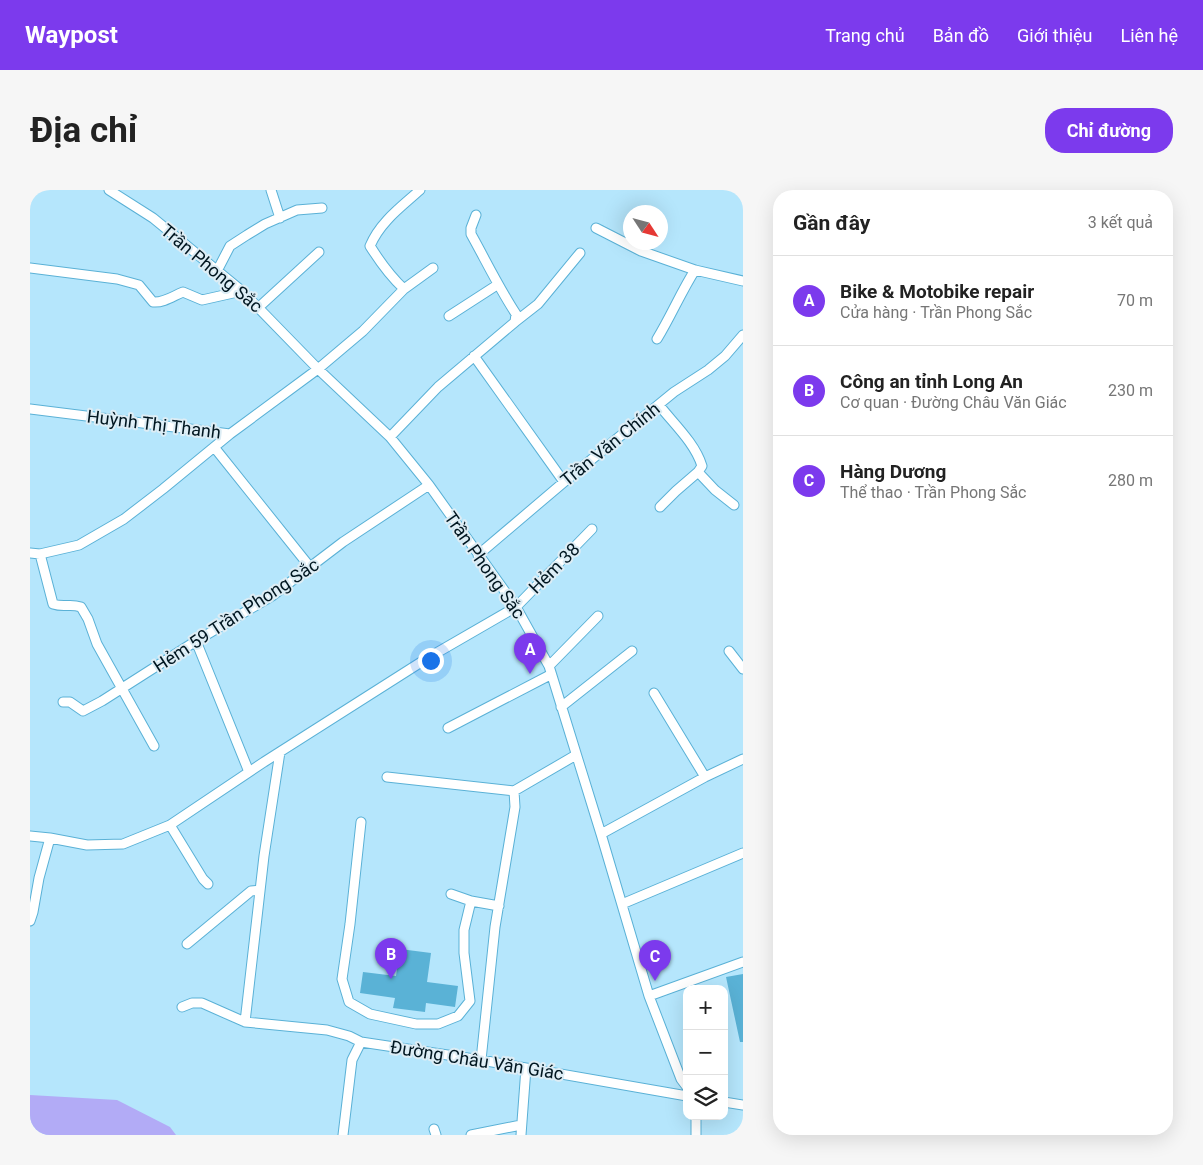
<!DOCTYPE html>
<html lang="vi">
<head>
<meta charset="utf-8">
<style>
  :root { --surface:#fff; --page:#f6f6f6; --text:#222; --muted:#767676; --line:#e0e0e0; --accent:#7c3aed }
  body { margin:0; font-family:Roboto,sans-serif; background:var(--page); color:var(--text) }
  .controls { position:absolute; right:15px; bottom:15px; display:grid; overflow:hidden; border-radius:10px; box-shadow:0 5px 20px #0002 }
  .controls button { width:45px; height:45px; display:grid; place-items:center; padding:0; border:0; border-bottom:1px solid var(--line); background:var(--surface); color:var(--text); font:25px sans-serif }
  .compass { position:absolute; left:593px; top:15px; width:45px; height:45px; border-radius:50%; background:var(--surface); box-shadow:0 5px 20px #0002; rotate:126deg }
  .you { position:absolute; left:400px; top:470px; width:18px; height:18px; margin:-12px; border:4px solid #fff; border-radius:50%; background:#1a73e8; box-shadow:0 0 0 8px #1a73e833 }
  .badge { display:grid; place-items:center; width:32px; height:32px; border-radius:50%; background:var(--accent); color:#fff; font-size:16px; font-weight:700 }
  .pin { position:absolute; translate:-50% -41px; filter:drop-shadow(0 1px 2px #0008) }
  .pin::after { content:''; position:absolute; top:26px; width:18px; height:15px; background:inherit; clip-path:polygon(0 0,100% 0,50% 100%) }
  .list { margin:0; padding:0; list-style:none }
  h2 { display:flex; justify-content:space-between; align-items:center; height:65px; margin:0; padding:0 20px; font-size:21px }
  h2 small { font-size:16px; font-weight:400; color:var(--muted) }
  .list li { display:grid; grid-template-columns:32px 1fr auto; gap:15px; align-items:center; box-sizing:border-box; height:90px; padding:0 20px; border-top:1px solid var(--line) }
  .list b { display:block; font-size:19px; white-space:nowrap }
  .list p { margin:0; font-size:16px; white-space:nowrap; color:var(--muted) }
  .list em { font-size:16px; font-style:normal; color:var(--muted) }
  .icon { flex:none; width:28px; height:28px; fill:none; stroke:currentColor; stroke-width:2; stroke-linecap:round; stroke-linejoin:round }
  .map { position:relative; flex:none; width:713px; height:945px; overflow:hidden; border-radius:20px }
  header { display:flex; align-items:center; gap:30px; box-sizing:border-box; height:70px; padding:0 25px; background:var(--accent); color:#fff }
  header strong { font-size:24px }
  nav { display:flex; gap:28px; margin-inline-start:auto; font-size:18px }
  .intro { display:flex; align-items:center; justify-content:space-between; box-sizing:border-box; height:120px; padding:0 30px }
  h1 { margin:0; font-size:35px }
  .button { padding:12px 22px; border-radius:20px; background:var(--accent); color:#fff; font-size:18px; font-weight:700 }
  main { display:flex; gap:30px; padding:0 30px }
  aside { flex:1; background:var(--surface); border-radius:20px; box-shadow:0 5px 20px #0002 }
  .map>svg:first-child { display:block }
  .water { fill:#b2abf6 }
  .building { fill:#5ab2d6 }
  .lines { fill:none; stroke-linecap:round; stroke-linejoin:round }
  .minor-casing { stroke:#5ab1d6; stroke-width:11 }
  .minor { stroke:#fff; stroke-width:9 }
  .labels { text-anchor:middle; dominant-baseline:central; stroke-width:4; stroke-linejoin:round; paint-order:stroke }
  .street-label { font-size:18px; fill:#001620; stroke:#ddedf5 }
</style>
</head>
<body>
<header>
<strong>Waypost</strong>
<nav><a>Trang chủ</a><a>Bản đồ</a><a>Giới thiệu</a><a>Liên hệ</a></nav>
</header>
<div class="intro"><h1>Địa chỉ</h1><a class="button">Chỉ đường</a></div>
<main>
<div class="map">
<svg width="713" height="945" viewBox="0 0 713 945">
  <rect width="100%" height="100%" fill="#b5e6fc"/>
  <path class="water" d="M0 905 87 910 140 937 146 945H0Z"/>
  <path class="building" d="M370 759 401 763 397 792 428 796 425 817 396 813 395 822 363 818 365 808 330 803 333 782 366 786Z
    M713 784V852H710L696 787Z"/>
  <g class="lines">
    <g class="minor-casing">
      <path id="minor" d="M79 0 123 28 212 101 288 179 360 247 399 295 486 417 519 476 571 644 619 806 651 889 657 897
        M241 0 250 28
        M566 38 611 61 665 80
        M0 78 87 89 109 95 123 112C134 113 143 106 153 102L172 110 212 101
        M187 81 200 56 217 45 235 34 267 20 292 18
        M374 99C360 86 350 72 340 56 350 32 371 17 390 0
        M229 117 289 62
        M419 126 467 95
        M485 132 508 114 550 63
        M627 149C641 126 651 102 665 80L713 91
        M444 166 534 292
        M629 215C643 233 665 253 672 276L668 282 646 301 630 317
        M0 219 200 244 288 179 333 141 374 99 403 78
        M360 247 408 197 485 132 486 124C469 98 456 71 441 44V38L446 25
        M184 257 280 377
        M668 282 685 300 704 315
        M0 363 10 364 49 355 94 329 133 299 200 244
        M10 364 23 414C35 418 39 413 51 417L58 429 67 454 124 556
        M448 365 534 292 644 202 678 180 695 166 713 145
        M166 451 219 582
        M699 461 713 479
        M519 476 568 426
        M624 503 675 587
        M33 512H40L53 521 72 511 166 451 242 406 313 352 399 295
        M531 517 602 461
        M418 538 520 485
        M357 587 484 601
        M331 632 320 734 312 789 319 812 340 824 386 834H408L428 826 440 811 434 763V740L441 711 421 704
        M140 635 173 689 178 694
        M571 644 675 587 713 569
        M0 646 20 648 57 655 93 654 140 635 234 572 396 469 486 417 562 339
        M441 711 469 716
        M592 714 713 663
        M0 731 3 722 9 688 20 648
        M157 754 221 701 230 700
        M619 806 713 772
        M152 817 162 813H172L215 832 297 840 319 846 331 852
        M215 832 234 666 250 562
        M451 870 465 737 485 617 484 601 546 565
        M694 912 713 915
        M404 939 406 945
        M313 945 322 870 331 852 451 870 657 906
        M441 945 491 935
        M491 945 496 878
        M666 945V926"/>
    </g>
    <use href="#minor" class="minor"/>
  </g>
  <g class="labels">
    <g class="street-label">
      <text transform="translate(182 78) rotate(40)">Trần Phong Sắc</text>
      <text transform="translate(124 234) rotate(7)">Huỳnh Thị Thanh</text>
      <text transform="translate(580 254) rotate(-39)">Trần Văn Chính</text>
      <text transform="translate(455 375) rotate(55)">Trần Phong Sắc</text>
      <text transform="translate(524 378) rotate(-45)">Hẻm 38</text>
      <text transform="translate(206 425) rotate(-33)">Hẻm 59 Trần Phong Sắc</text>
      <text transform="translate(447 870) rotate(9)">Đường Châu Văn Giác</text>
    </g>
  </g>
</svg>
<div class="controls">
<button>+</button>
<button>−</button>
<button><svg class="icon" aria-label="layers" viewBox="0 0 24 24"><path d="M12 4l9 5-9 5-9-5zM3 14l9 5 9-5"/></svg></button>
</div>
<svg class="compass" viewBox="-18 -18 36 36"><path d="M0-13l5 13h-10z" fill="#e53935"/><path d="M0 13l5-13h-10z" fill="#767676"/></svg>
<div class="you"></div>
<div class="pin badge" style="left:500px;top:484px">A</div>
<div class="pin badge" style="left:361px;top:789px">B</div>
<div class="pin badge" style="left:625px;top:791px">C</div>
</div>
<aside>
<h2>Gần đây<small>3 kết quả</small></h2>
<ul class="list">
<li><span class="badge">A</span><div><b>Bike &amp; Motobike repair</b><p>Cửa hàng · Trần Phong Sắc</p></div><em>70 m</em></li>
<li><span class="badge">B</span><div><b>Công an tỉnh Long An</b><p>Cơ quan · Đường Châu Văn Giác</p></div><em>230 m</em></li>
<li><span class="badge">C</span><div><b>Hàng Dương</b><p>Thể thao · Trần Phong Sắc</p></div><em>280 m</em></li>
</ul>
</aside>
</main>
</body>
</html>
